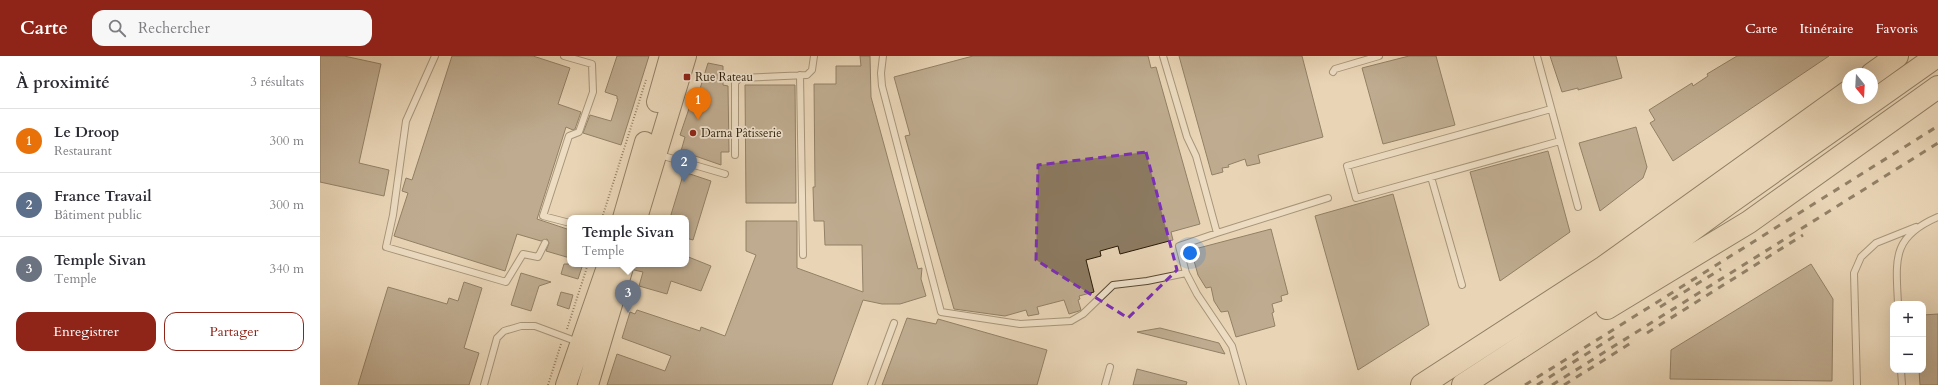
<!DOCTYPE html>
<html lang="fr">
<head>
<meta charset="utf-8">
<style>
  :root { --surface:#fff; --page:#f7f7f7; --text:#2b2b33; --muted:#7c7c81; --line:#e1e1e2; --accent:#8f2418 }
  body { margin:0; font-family:Cardo,serif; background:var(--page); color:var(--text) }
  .controls { position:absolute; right:12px; bottom:12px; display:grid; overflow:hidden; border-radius:8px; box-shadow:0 4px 16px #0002 }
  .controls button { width:36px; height:36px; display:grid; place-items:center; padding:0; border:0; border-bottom:1px solid var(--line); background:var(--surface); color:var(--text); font:20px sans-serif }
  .compass { position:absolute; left:1522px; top:12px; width:36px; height:36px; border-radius:50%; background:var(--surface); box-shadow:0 4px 16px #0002; rotate:162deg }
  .you { position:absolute; left:870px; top:197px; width:14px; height:14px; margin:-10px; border:3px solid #fff; border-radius:50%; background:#1a73e8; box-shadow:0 0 0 6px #1a73e833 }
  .badge { display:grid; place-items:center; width:26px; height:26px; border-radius:50%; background:var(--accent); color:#fff; font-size:13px; font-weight:700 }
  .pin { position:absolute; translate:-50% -33px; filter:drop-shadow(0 1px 2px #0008) }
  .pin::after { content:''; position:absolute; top:21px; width:14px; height:12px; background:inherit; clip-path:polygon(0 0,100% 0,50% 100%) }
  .popup { position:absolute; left:247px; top:159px; width:122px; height:52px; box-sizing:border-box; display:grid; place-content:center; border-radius:8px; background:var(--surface); filter:drop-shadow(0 1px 3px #0005); font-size:13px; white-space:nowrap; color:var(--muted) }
  .popup b { font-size:15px; color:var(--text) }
  .popup::after { content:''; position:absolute; left:50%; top:100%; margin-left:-8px; border:8px solid transparent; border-top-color:var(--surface) }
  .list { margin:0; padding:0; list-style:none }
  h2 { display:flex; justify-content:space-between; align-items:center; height:52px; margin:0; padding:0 16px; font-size:17px }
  h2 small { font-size:13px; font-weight:400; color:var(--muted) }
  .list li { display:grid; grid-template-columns:26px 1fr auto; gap:12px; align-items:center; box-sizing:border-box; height:64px; padding:0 16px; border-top:1px solid var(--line) }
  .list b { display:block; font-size:15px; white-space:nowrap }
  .list p { margin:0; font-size:13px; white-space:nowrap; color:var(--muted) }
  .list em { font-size:13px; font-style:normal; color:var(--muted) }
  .actions { display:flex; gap:8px; padding:12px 16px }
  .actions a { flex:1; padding:9px 0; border:1px solid var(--accent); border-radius:12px; text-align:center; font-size:14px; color:var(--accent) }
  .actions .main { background:var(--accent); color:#fff }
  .icon { flex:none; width:22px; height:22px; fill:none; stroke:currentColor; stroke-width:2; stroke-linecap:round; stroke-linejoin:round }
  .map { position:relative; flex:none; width:1618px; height:329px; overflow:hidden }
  header { display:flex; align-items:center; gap:24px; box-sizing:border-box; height:56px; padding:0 20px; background:var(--accent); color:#fff }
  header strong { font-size:19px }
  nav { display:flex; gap:22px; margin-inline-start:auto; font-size:14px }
  .search { width:280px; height:36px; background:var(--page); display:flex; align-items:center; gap:10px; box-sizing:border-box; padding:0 14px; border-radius:12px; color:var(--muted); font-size:15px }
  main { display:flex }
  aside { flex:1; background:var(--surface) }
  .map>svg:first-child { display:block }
  .building { fill:#8c7b62; stroke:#281a06 }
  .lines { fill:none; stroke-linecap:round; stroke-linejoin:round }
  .service-casing { stroke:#584932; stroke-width:8 }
  .primary-casing { stroke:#281a06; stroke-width:22 }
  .motorway-casing { stroke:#281a06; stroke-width:24 }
  .path { stroke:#281a06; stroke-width:2; stroke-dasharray:1 2; stroke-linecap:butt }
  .service { stroke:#f1e4d0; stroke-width:6 }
  .primary { stroke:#e9d5b7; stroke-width:20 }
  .motorway { stroke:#e9d5b7; stroke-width:22 }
  .rail { stroke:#281a06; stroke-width:3; stroke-dasharray:7 7; stroke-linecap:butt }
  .marked { fill:none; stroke:#7b2cbf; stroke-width:3; stroke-dasharray:8 5; stroke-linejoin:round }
  .poi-dot { fill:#8f2418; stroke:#f1e4d0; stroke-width:1.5 }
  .labels { text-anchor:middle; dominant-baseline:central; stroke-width:3.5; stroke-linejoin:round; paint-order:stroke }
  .poi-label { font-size:12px; fill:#281a06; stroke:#f1e4d0; text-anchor:start }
</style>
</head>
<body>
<header>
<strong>Carte</strong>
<div class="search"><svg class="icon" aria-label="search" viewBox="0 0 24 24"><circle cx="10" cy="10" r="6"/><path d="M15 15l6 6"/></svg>Rechercher</div>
<nav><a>Carte</a><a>Itinéraire</a><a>Favoris</a></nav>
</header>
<main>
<aside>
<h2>À proximité<small>3 résultats</small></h2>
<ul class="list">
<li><span class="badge" style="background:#e8710a">1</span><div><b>Le Droop</b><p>Restaurant</p></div><em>300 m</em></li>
<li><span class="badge" style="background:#5c6f8a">2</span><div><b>France Travail</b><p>Bâtiment public</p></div><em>300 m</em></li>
<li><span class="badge" style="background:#6b7280">3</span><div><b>Temple Sivan</b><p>Temple</p></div><em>340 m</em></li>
</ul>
<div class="actions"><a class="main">Enregistrer</a><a>Partager</a></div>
</aside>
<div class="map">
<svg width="1618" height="329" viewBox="0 0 1618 329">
  <rect width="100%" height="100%" fill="#e9d5b7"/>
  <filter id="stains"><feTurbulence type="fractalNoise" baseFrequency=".005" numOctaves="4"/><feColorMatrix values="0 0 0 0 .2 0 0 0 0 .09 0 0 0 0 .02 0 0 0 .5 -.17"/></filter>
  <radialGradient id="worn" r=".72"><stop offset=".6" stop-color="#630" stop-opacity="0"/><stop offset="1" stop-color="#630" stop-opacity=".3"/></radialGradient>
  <path class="building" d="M0 0H24L61 8 39 107 69 114 64 140 0 126Z
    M132 0H213L250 12 238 48 261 56 255 73 253 74 246 71 217 163 250 174V202L226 195 229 187 227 183 221 185 197 178 185 215 74 180 88 137 82 135 86 122 92 124Z
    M297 0H329L301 89 263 77 270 59 291 65 298 43H297V40L285 36Z
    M540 0H550L551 41 598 213 602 212 601 223 606 240 580 248H562L543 244 512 329H287L297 298 345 315 351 300 302 282 310 256 315 258 317 254 380 275 381 271 405 280 436 199 426 195V165H477V212L543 236 542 189H505L504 165H494L493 131H495L494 28H516V10H541Z
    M653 0H828L831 12 836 11 880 168 851 176 853 184 800 198 798 190 780 195 781 200 766 204 774 236 759 240 760 243 758 244 761 254 759 255 749 258 744 244 717 251 719 258 708 260 706 254 685 260 634 253 585 80 590 79 574 21Z
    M859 0H982L1003 81 938 99 940 107 927 110 925 103 908 109 909 111 902 112 903 116 892 119Z
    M1089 0H1116L1135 69 1063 88 1042 12Z
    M1230 0H1296L1302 22 1258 34V32L1242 36Z
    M1417 0H1509L1353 105 1330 67 1335 64 1329 54 1372 27 1373 30 1388 20 1387 18Z
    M388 7 403 10V29L408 30 409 96H401V109L361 95 365 81 360 79 375 35 379 36Z
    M425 29H475L476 147H426Z
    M1316 71 1327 111 1323 122 1280 155 1259 87Z
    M1228 95 1250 176 1180 225 1150 116Z
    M364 116 391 125 373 184 366 182V162H350Z
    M1073 138 1109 269 1038 314 995 160Z
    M951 173 968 238 961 240 962 245 952 248 954 256 952 257 955 270 916 281 908 255 901 256 894 245 891 231 886 232 878 219 871 194Z
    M366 200 391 210 381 235 351 225 347 238 319 230 323 216 314 214 315 208H366Z
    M244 208H263L258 223 241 218Z
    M1491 208 1513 243 1512 325 1350 323 1351 294Z
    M201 217 231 226 219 230 211 255 191 249Z
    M144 226 162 232 144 292 159 297 149 329H38L68 231 127 248 129 242 138 245Z
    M241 236 253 239 249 253 237 249Z
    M1618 258V329H1600L1599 314H1603V259Z
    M587 262 616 268 618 263 727 294 717 329H562Z
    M840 272 899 287 905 298 817 276Z
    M817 313 867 326 866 329H813Z"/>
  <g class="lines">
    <g class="service-casing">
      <path id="service" d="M115 0 86 65 73 159 66 191 186 226 203 198 218 201 225 187
        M244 0 272 8 273 36 259 76 249 80 223 160 250 167
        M563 0 561 17 562 30 621 256 700 268 751 265 763 258 793 229 827 225 866 217 859 190 897 177
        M843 0 867 81 876 100 897 177 1008 142
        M1217 0 1258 151
        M1013 16 1015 13 1059 0
        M480 19 483 199
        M1231 53 1027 110 1036 142 1240 85
        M340 99 405 118
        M415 99V27L419 22 487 19 492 14 494 0
        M1111 121 1142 229
        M866 217 877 238 912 290 923 329
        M1578 248C1576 204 1571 181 1618 161
        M1581 314 1582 329
        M164 329 177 282 184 275 201 270H215L258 286
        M551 329 574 267
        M785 329 790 311
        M1537 329 1534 217 1541 201 1556 187 1596 171"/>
    </g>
    <g class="primary-casing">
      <path id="primary" d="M337 46 350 0
        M303 162 325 86
        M317 162 366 0
        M246 329 288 208
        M268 329 304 208"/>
    </g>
    <g class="motorway-casing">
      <path id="motorway" d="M1552 18 1577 0
        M1287 252 1429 166 1618 31
        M1102 329 1284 211 1528 36
        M1143 329 1298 228 1409 147 1617 0"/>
    </g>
    <path class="path" d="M282 162 326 24
      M247 273 268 208
      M228 329 241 288"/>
    <use href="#service" class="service"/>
    <use href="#primary" class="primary"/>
    <use href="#motorway" class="motorway"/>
    <path class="rail" d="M1340 251 1401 213
      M1327 277 1483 179
      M1205 329 1618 70
      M1217 329 1298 278
      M1232 329 1618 87
      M1244 329 1311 287"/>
  </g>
  <path d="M0 0H1618V329H0ZM826 96 857 214 808 262 716 204 718 109Z" fill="#e9d5b7" fill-opacity=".55" fill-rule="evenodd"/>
  <path class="marked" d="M826 96 857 214 808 262 716 204 718 109Z"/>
  <g class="poi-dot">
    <rect x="363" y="17" width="8" height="8" rx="2"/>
    <circle cx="373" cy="77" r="4"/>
  </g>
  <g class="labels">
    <g class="poi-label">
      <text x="375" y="21">Rue Rateau</text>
      <text x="381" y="77">Darna Pâtisserie</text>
    </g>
  </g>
  <rect width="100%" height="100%" filter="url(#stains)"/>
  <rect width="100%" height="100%" fill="url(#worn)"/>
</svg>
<div class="controls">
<button>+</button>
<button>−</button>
</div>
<svg class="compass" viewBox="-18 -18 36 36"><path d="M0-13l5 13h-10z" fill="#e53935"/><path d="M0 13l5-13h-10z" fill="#7c7c81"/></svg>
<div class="you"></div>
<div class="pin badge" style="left:378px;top:64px;background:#e8710a">1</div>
<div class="pin badge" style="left:364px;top:126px;background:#5c6f8a">2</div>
<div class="pin badge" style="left:308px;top:257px;background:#6b7280">3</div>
<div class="popup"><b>Temple Sivan</b>Temple</div>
</div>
</main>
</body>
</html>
